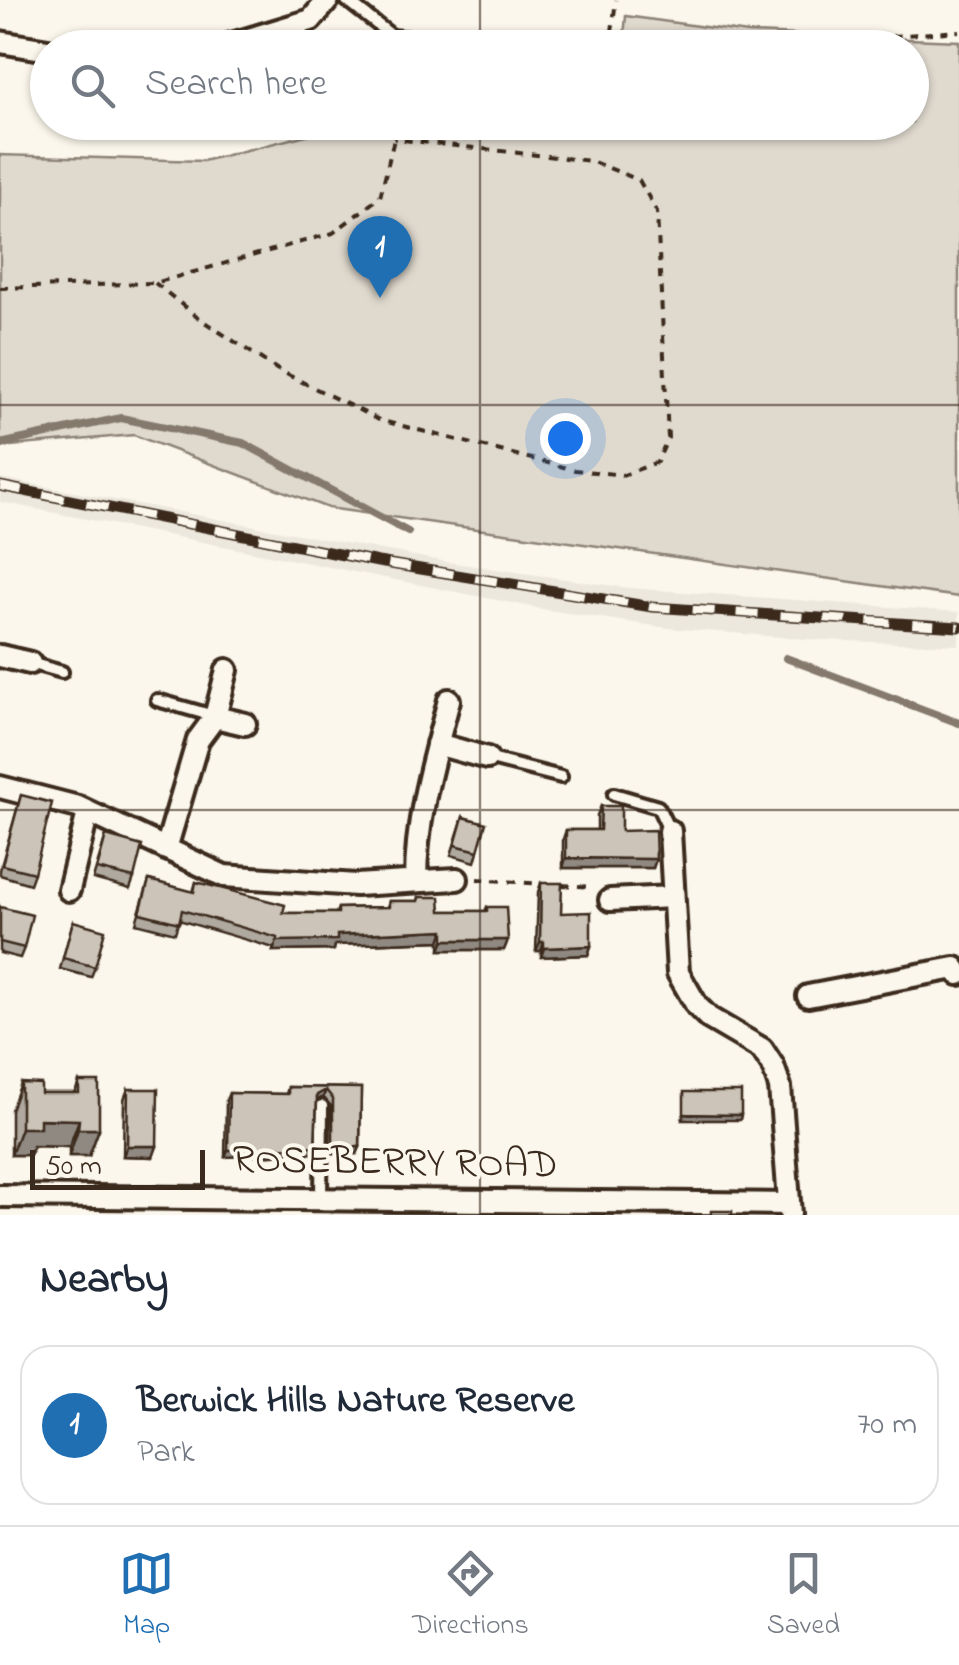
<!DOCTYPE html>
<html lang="en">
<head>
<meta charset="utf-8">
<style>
  :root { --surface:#fff; --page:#f2f2f3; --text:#1f2937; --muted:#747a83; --line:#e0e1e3; --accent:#1f6fb2 }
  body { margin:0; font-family:"Indie Flower",sans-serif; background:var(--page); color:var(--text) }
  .scale { position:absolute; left:30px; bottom:25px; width:175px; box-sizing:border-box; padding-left:10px; border:5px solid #3b2a1e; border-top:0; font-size:28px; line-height:35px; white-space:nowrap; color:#3b2a1e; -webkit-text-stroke:8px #fbf7ec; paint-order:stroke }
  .you { position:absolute; left:565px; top:438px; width:35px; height:35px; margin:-25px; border:8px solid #fff; border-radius:50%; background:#1a73e8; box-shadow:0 0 0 15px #1a73e833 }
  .badge { display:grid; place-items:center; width:65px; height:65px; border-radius:50%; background:var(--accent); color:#fff; font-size:32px; font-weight:700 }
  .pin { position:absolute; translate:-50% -82px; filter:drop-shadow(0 2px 5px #0008) }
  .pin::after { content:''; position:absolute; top:52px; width:35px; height:30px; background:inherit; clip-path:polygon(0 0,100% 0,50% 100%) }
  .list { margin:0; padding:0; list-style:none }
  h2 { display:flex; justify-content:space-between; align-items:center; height:130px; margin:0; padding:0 40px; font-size:42px }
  h2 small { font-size:32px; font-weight:400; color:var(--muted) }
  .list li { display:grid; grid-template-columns:65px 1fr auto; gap:30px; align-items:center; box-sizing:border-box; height:160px; margin:0 20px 20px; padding:0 20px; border:2px solid var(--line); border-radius:30px }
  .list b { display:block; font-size:38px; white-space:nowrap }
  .list p { margin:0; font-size:32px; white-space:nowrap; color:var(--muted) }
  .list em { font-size:32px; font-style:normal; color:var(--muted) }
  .icon { flex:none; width:55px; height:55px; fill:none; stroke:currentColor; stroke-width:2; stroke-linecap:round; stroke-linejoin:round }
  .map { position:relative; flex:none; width:959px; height:1215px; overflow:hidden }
  .search { position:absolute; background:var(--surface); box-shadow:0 2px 8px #0004; left:30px; right:30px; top:30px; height:110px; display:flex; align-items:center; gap:25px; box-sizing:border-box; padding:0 35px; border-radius:55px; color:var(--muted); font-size:38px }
  .sheet { height:310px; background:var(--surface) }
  nav { display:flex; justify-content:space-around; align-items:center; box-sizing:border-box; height:140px; border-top:2px solid var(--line); background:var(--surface); font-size:28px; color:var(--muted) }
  nav a { display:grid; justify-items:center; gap:5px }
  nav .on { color:var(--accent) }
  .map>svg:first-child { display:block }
  .built { fill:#ede8dd }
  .green { fill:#dfd9ce; stroke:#8d8276; stroke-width:2.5 }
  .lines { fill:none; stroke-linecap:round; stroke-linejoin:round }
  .stream { stroke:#85796d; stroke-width:8 }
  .lane-casing { stroke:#3b2a1e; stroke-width:18 }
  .street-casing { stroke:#3b2a1e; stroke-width:28 }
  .path { stroke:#3b2a1e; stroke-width:4; stroke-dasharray:8 8; stroke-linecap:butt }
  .lane { stroke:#fbf7ec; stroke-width:10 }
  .street { stroke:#fbf7ec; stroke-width:20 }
  .rail-casing { stroke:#3b2a1e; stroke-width:11 }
  .rail { stroke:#fbf7ec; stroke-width:8; stroke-dasharray:22; stroke-linecap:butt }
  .wall { fill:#afa99f; stroke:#3b2a1e; stroke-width:2.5 }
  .shaded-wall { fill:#8f8982; stroke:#3b2a1e; stroke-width:2.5 }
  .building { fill:#ccc4b9; stroke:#3b2a1e; stroke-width:2.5 }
  .grid { fill:none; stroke:#3b2a1e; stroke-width:2.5; stroke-opacity:0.55 }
  .labels { text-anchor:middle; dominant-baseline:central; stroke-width:8; stroke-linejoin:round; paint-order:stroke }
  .street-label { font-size:40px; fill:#3b2a1e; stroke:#fbf7ec }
</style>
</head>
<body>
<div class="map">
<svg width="959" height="1215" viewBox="0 0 959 1215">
  <rect width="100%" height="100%" fill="#fbf7ec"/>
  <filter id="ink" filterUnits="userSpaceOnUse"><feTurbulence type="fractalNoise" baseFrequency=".01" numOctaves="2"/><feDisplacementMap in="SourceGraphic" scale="20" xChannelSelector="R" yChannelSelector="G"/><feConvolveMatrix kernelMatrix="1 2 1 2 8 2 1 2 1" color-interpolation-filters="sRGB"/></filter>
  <g filter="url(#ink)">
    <path class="built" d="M0 478 447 562 629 588 959 612V645L818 640 668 628 547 610 0 502Z"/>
    <path class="green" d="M626 16 748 33 959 41V597L328 508 134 435 0 447V155L203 161 326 130 340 122H912V48L623 47Z"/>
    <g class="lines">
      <path class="stream" d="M0 444 121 418 243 443 408 532
        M786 658 959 723"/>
      <g class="lane-casing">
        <path id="lane" d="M346 0 392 36 511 48
          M30 663 62 672
          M157 700 214 716
          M487 758 561 777
          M614 794 658 807 669 830
          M321 1197 322 1106"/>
      </g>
      <g class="street-casing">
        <path id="street" d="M0 42 48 50
          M219 48 311 20 328 0
          M0 656 30 663
          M215 717 245 724
          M437 744 487 758
          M0 787 78 807 224 876 356 885 457 879
          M670 831 678 973 697 1006 709 1018 762 1049 773 1066 780 1087 790 1214
          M166 849 198 740 215 717 227 670
          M416 881C416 817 433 761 449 700
          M69 890 88 812
          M610 900 673 897
          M808 996 955 968 959 974
          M0 1196 789 1204"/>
      </g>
      <path class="path" d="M610 48 616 0
        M733 48 959 31
        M155 283 197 317 278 370 379 420 575 470 624 475 657 462 668 438 657 212 639 180 591 161 394 139
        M0 288 155 283 333 233 380 197 394 139V122
        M477 879 542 884
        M562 885 592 887"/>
      <use href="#lane" class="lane"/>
      <use href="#street" class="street"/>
      <g class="rail-casing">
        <path id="rail" d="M0 486 378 562 652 607 959 627"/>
      </g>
      <use href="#rail" class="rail"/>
    </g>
    <path class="wall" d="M21 795 34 873 30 884 0 875V870Z
      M601 806 621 831 656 859 653 868H563V839L566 830H597V815Z
      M463 817 478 851 475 862 451 855Z
      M106 836 134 878 130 889 93 879Z
      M149 880 193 892 196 882 283 913H336L338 908 387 907 389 901H418L419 897 441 911H485L487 907 508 940 504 950H440V941L335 945 334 950 273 951 274 948 179 920 175 933 136 923Z
      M541 883 561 913 591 946 588 955 541 957V951H536L538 892Z
      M0 907 24 948 20 958 0 953Z
      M73 921 95 967 91 977 60 969Z
      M79 1082 99 1129 89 1156H69V1147L33 1146 30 1155H11V1110L21 1083 41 1093H75Z
      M288 1087 361 1088 360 1147 357 1154H330L331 1106 323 1097 317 1101 315 1146 313 1153 225 1157 226 1100 229 1093 286 1094Z
      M128 1089 157 1146 153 1157 123 1156 124 1099Z"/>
    <path class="shaded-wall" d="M566 858 656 859 653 868H563Z
      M444 930 440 941 335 945 334 950 273 951 277 941 337 935Z
      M444 940H508L504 950H440Z
      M540 942H544L541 951H536Z
      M591 946 588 955 541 957 544 948Z
      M326 1090 323 1097 314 1102 317 1095Z
      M684 1114 741 1115 740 1120H682Z
      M40 1119 79 1120 69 1147 33 1146 30 1155H11L21 1128Z
      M78 1129H99L89 1156H69Z
      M127 1146H157L153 1157 123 1156Z
      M315 1146 313 1153 225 1157 228 1150Z
      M333 1147H360L357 1154H330Z"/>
    <path class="building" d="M21 795 52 803 34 873 2 865Z
      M601 806H621V831L655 830 656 859 566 858V830H600Z
      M463 817 486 823 478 851 455 845Z
      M106 836 142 846 134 878 97 869Z
      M149 880 194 892 196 882 224 889 285 905 283 913H338V908L389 907V901H419V897H440L441 911H487V907H506L508 940H444V930L337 935V940L277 941 278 938 182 910 179 923 140 913Z
      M541 883H562L561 913 591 912V946L544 948V942H540Z
      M0 907 32 915 24 948 0 942Z
      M73 921 105 930 95 967 63 958Z
      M79 1082H99V1129H78L79 1120 40 1119V1128H21V1083L41 1084V1093H79Z
      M288 1087 361 1088 360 1147H333V1099L326 1090 317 1095 315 1146 228 1150 229 1093 288 1094Z
      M128 1089H158L157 1146H127Z
      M684 1092H741V1115L684 1114Z
      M711 1211H732V1215H711Z
      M652 1213H673V1215H652Z"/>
  </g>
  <path class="grid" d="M480 0V48M480 122V1215M0 405H959M0 810H959"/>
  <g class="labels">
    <g class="street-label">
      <text transform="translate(395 1164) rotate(1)">ROSEBERRY ROAD</text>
    </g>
  </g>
</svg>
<div class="scale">50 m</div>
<div class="you"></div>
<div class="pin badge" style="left:380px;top:298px">1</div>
<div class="search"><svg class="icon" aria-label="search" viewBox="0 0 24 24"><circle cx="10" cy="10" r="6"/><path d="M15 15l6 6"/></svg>Search here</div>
</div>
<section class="sheet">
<h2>Nearby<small></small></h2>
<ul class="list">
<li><span class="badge">1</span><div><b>Berwick Hills Nature Reserve</b><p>Park</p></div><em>70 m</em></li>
</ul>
</section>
<nav>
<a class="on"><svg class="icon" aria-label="map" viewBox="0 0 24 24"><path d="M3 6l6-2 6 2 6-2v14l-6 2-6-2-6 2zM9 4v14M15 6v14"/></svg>Map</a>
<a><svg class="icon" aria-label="directions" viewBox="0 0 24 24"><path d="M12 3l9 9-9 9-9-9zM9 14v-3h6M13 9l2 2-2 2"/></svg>Directions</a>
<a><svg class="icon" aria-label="saved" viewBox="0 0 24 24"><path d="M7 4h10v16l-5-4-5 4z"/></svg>Saved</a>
</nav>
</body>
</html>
